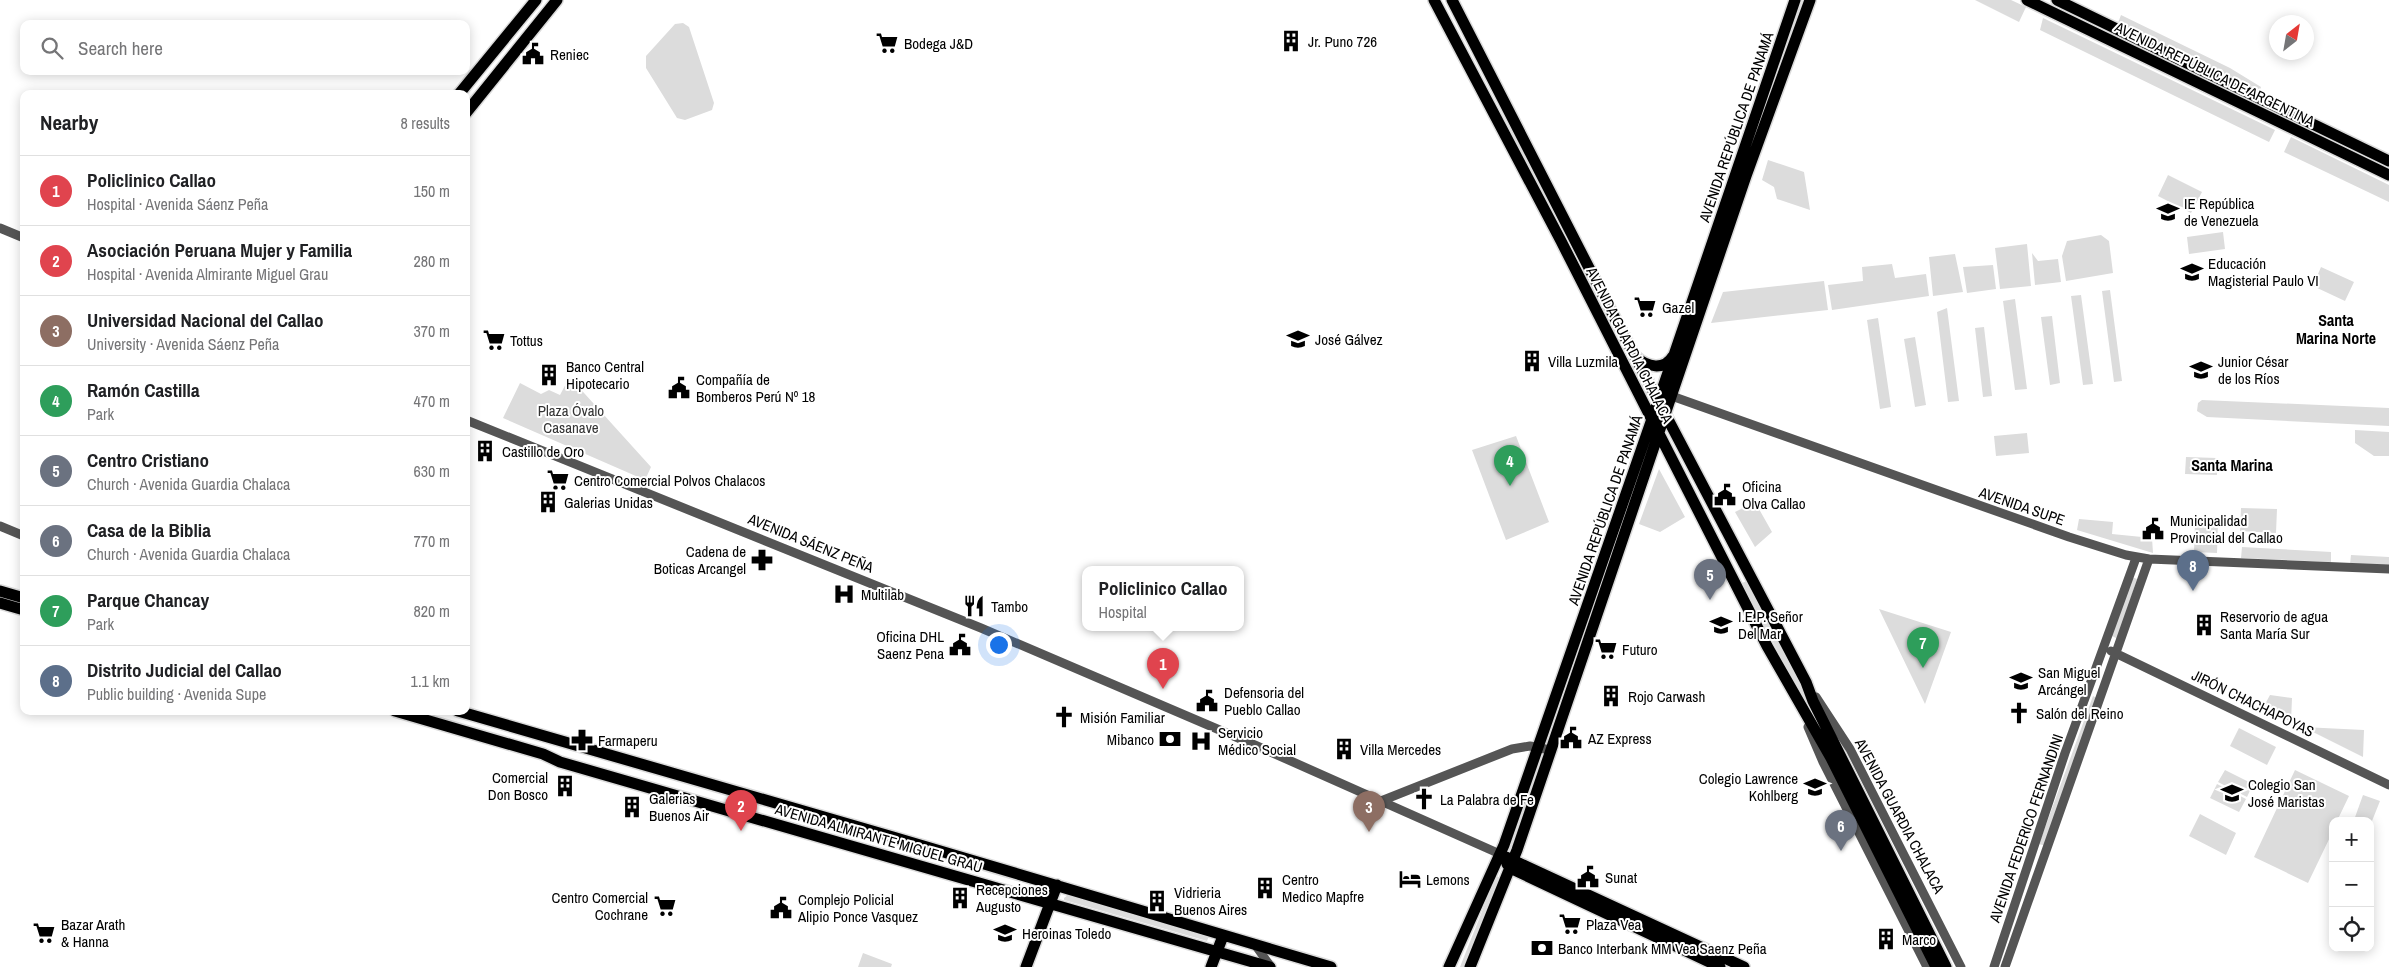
<!DOCTYPE html>
<html lang="en">
<head>
<meta charset="utf-8">
<style>
  :root { --surface:#fff; --page:#f6f6f6; --text:#202124; --muted:#757577; --line:#e0e0e0; --accent:#000 }
  body { margin:0; font-family:"Archivo Narrow",sans-serif; background:var(--page); color:var(--text) }
  .controls { position:absolute; right:15px; bottom:15px; display:grid; overflow:hidden; border-radius:10px; box-shadow:0 2px 12px #0003 }
  .controls button { width:45px; height:45px; display:grid; place-items:center; padding:0; border:0; border-bottom:1px solid var(--line); background:var(--surface); color:var(--text); font:25px sans-serif }
  .compass { position:absolute; left:2269px; top:15px; width:45px; height:45px; border-radius:50%; background:var(--surface); box-shadow:0 2px 12px #0003; rotate:31deg }
  .you { position:absolute; left:998px; top:644px; width:18px; height:18px; margin:-12px; border:4px solid #fff; border-radius:50%; background:#1a73e8; box-shadow:0 0 0 8px #1a73e833 }
  .badge { display:grid; place-items:center; width:32px; height:32px; border-radius:50%; background:var(--accent); color:#fff; font-size:16px; font-weight:700 }
  .pin { position:absolute; translate:-50% -41px; filter:drop-shadow(0 1px 2px #0008) }
  .pin::after { content:''; position:absolute; top:26px; width:18px; height:15px; background:inherit; clip-path:polygon(0 0,100% 0,50% 100%) }
  .popup { position:absolute; left:1082px; top:566px; width:162px; height:65px; box-sizing:border-box; display:grid; place-content:center; border-radius:10px; background:var(--surface); filter:drop-shadow(0 1px 4px #0005); font-size:16px; white-space:nowrap; color:var(--muted) }
  .popup b { font-size:19px; color:var(--text) }
  .popup::after { content:''; position:absolute; left:50%; top:100%; margin-left:-10px; border:10px solid transparent; border-top-color:var(--surface) }
  .list { margin:0; padding:0; list-style:none }
  h2 { display:flex; justify-content:space-between; align-items:center; height:65px; margin:0; padding:0 20px; font-size:21px }
  h2 small { font-size:16px; font-weight:400; color:var(--muted) }
  .list li { display:grid; grid-template-columns:32px 1fr auto; gap:15px; align-items:center; box-sizing:border-box; height:70px; padding:0 20px; border-top:1px solid var(--line) }
  .list b { display:block; font-size:19px; white-space:nowrap }
  .list p { margin:0; font-size:16px; white-space:nowrap; color:var(--muted) }
  .list em { font-size:16px; font-style:normal; color:var(--muted) }
  .icon { flex:none; width:28px; height:28px; fill:none; stroke:currentColor; stroke-width:2; stroke-linecap:round; stroke-linejoin:round }
  .map { position:relative; flex:none; width:2389px; height:967px; overflow:hidden }
  .search { position:absolute; background:var(--surface); box-shadow:0 2px 12px #0003; left:20px; top:20px; width:450px; height:55px; display:flex; align-items:center; gap:12px; box-sizing:border-box; padding:0 18px; border-radius:10px; color:var(--muted); font-size:19px }
  .panel { position:absolute; background:var(--surface); box-shadow:0 2px 12px #0003; left:20px; top:90px; width:450px; height:625px; border-radius:10px }
  .map>svg:first-child { display:block }
  .green { fill:#dcdcdc }
  .lines { fill:none; stroke-linecap:round; stroke-linejoin:round }
  .major-casing { stroke:#dbdbdb; stroke-width:14 }
  .minor { stroke:#555; stroke-width:9 }
  .major { stroke:#000; stroke-width:11 }
  .labels { text-anchor:middle; dominant-baseline:central; stroke-width:4; stroke-linejoin:round; paint-order:stroke }
  .poi-label { font-size:15px; fill:#000; stroke:#fff; text-anchor:start }
  .street-label { font-size:15px; fill:#000; stroke:#fff }
  .park-label { font-size:15px; fill:#333; stroke:#fff }
  .neighbourhood-label { font-size:16px; font-weight:bold; fill:#000; stroke:#fff }
</style>
</head>
<body>
<div class="map">
<svg width="2389" height="967" viewBox="0 0 2389 967">
  <rect width="100%" height="100%" fill="#fff"/>
  <path class="green" d="M1975 0H2011L2026 7 2019 22Z
    M2121 15 2230 68 2261 87 2260 90 2118 23Z
    M2043 18 2275 130 2269 142 2040 30Z
    M683 23 689 27 714 103 712 110 685 120 677 118 646 68V56L675 24Z
    M2291 137 2389 185V202L2284 152Z
    M1515 139 1520 142 1601 304 1596 301 1516 145Z
    M1768 160 1804 172 1810 210 1777 199 1774 187 1762 180Z
    M2168 175 2202 192 2191 213 2158 196Z
    M2223 232 2225 249 2189 254 2187 237Z
    M2101 235 2109 241 2113 273 2066 281 2062 256 2067 241Z
    M2027 244 2031 286 2000 289 1995 248Z
    M2032 253 2038 261 2058 259 2061 282 2035 285Z
    M1955 254 1963 292 1933 296 1929 257Z
    M1892 264 1895 278 1926 274 1929 296 1832 310 1828 285 1863 281 1862 267Z
    M1993 265 1996 289 1967 293 1963 267Z
    M2321 267 2354 282 2345 301 2313 286Z
    M1824 281 1828 310 1711 323 1723 292Z
    M2110 290 2122 381 2114 382 2102 291Z
    M2081 295 2093 384 2083 385 2071 296Z
    M2015 299 2027 389 2015 390 2003 301Z
    M1947 308 1959 401 1948 402 1937 312Z
    M2052 316 2060 383 2050 385 2041 317Z
    M1878 318 1891 407 1880 409 1867 320Z
    M1984 327 1992 396 1983 397 1975 328Z
    M1915 337 1926 405 1915 407 1904 339Z
    M569 378 575 383 651 467 645 480 503 418 520 383 541 394 549 390 560 395Z
    M2202 400 2389 408V426L2207 417 2197 411 2198 403Z
    M2355 430 2389 432V456H2374L2355 443Z
    M2027 433 2029 453 1996 456 1994 436Z
    M1516 436 1549 522 1506 540 1472 450Z
    M2186 457 2217 458V475L2185 474Z
    M1659 469 1685 517 1660 532 1639 524Z
    M1755 502 1772 532 1755 547 1735 512Z
    M2241 508 2277 509 2276 533 2240 531Z
    M2079 519 2113 522 2112 534 2152 538 2153 553 2077 530Z
    M2195 522 2218 523 2217 553 2194 552Z
    M2242 547 2331 552V562L2241 558Z
    M2351 555 2389 557V566L2350 564Z
    M2132 577 2137 579 2118 639 2110 635Z
    M1747 581 1801 685 1819 726 1797 688 1742 583Z
    M1879 609 1951 632 1925 704Z
    M2270 695 2292 698 2291 722 2263 708Z
    M2093 696 2098 699 2046 846 2039 844Z
    M2303 727 2364 730 2363 757Z
    M2239 728 2276 747 2267 765 2230 746Z
    M2225 770 2253 784 2247 797 2218 782Z
    M2295 770 2349 796 2337 821H2333V831L2308 883 2254 857Z
    M2217 784 2246 799 2239 812 2210 798Z
    M2363 795 2380 801 2370 826V821L2354 820Z
    M2200 814 2236 833 2226 855 2189 836Z
    M1496 876 1501 878 1469 967H1460Z
    M1068 895 1209 936 1207 941 1064 900V898Z
    M863 953 892 964 891 967H858Z"/>
  <g class="lines">
    <g class="major-casing">
      <path id="major" d="M1434 0 1561 241 1767 646 1831 758 1936 967
        M1452 0 1609 307 1806 682 1813 701 1946 967
        M2027 0 2389 175
        M2057 0 2389 161
        M459 94 536 0
        M466 113 557 0
        M1636 357C1647 367 1664 371 1673 356
        M0 591 24 598
        M0 603 24 610
        M395 711 543 754 560 762 1270 967
        M458 711 893 837 1331 967
        M1506 857 1744 967
        M1507 864 1510 868 1720 967
        M1026 967 1057 885
        M1211 967 1223 936
        M1449 967 1504 845 1661 393 1795 0
        M1470 967 1517 850 1746 176 1810 0"/>
    </g>
    <path class="minor" d="M0 228 24 238
      M1666 394 2069 537 2126 555 2149 559 2389 569
      M466 420 981 628 1257 746 1500 854
      M0 526 24 536
      M2111 651 2389 785
      M1816 697 1850 749 1961 967
      M1808 727 1823 762 1927 967
      M1381 801 1512 749 1530 746 1550 750
      M1256 946 1271 967
      M1994 967 2065 753 2136 558
      M2005 967 2149 559"/>
    <use href="#major" class="major"/>
  </g>
  <defs>
    <g id="building-bare" transform="scale(1.725)"><path d="M-4-6H4V6H1V3H-1V6H-4ZM-2.5-4.3h1.7v1.8h-1.7ZM.8-4.3h1.7v1.8H.8ZM-2.5-1h1.7V.8h-1.7ZM.8-1h1.7V.8H.8Z" fill="#000" stroke="#fff" stroke-width="2.5" paint-order="stroke"/></g>
    <g id="supermarket-bare" transform="scale(1.725)"><path d="M-6-5.5h2.5l.6 2H6L4.5 2H-2.5L-4.4-4H-6ZM-1.5 3.2a1.3 1.3 0 1 0 .1 0ZM3 3.2a1.3 1.3 0 1 0 .1 0Z" fill="#000" stroke="#fff" stroke-width="2.5" paint-order="stroke"/></g>
    <g id="civic-bare" transform="scale(1.725)"><path d="M-.6-6.5H3V-4.5H.6V-3L4-1V1h2V6H-6V1h2V-1L-.6-3ZM-1.2 2.5V6h2.4V2.5Z" fill="#000" stroke="#fff" stroke-width="2.5" paint-order="stroke"/></g>
    <g id="school-bare" transform="scale(1.725)"><path d="M0-5L7-2L0 1L-7-2ZM-4 1L0 2.5L4 1V4Q0 6-4 4Z" fill="#000" stroke="#fff" stroke-width="2.5" paint-order="stroke"/></g>
    <g id="university-bare" transform="scale(1.725)"><path d="M0-5L7-2L0 1L-7-2ZM-4 1L0 2.5L4 1V4Q0 6-4 4Z" fill="#000" stroke="#fff" stroke-width="2.5" paint-order="stroke"/></g>
    <g id="pharmacy-bare" transform="scale(1.725)"><path d="M-2-6h4v4h4v4h-4v4h-4v-4h-4v-4h4Z" fill="#000" stroke="#fff" stroke-width="2.5" paint-order="stroke"/></g>
    <g id="hospital-bare" transform="scale(1.725)"><path d="M-5-5h3v3.5h4V-5h3V5h-3V1.5h-4V5h-3Z" fill="#000" stroke="#fff" stroke-width="2.5" paint-order="stroke"/></g>
    <g id="restaurant-bare" transform="scale(1.725)"><path d="M-5-6h1v4h1v-4h1v4h1v-4h1v5L-1.5 .5V6h-2V.5L-5-1ZM5-6V6H3V1.5H1.5Q1.5-4 5-6Z" fill="#000" stroke="#fff" stroke-width="2.5" paint-order="stroke"/></g>
    <g id="church-bare" transform="scale(1.725)"><path d="M-1.2-6h2.4v3.5h3.3v2.4h-3.3V6h-2.4V-.1h-3.3v-2.4h3.3Z" fill="#000" stroke="#fff" stroke-width="2.5" paint-order="stroke"/></g>
    <g id="bank-bare" transform="scale(1.725)"><path d="M-6-4H6V4H-6ZM0-2.3a2.3 2.3 0 1 0 0 4.6a2.3 2.3 0 1 0 0-4.6Z" fill="#000" stroke="#fff" stroke-width="2.5" paint-order="stroke"/></g>
    <g id="hotel-bare" transform="scale(1.725)"><path d="M-6-4.5h1.5V1H6V5H4.5V3h-9V5H-6ZM-4 0a1.8 1.8 0 1 1 3.6 0ZM.5 0V-2.5h3Q6-2.5 6 0Z" fill="#000" stroke="#fff" stroke-width="2.5" paint-order="stroke"/></g>
  </defs>
  <g fill-rule="evenodd">
    <use href="#building-bare" x="1291" y="41"/>
    <use href="#supermarket-bare" x="887" y="43"/>
    <use href="#civic-bare" x="533" y="54"/>
    <use href="#school-bare" x="2168" y="212"/>
    <use href="#university-bare" x="2192" y="272"/>
    <use href="#supermarket-bare" x="1645" y="307"/>
    <use href="#school-bare" x="1298" y="339"/>
    <use href="#supermarket-bare" x="494" y="340"/>
    <use href="#building-bare" x="1532" y="361"/>
    <use href="#school-bare" x="2201" y="370"/>
    <use href="#building-bare" x="549" y="375"/>
    <use href="#civic-bare" x="679" y="388"/>
    <use href="#building-bare" x="485" y="451"/>
    <use href="#supermarket-bare" x="558" y="480"/>
    <use href="#civic-bare" x="1725" y="495"/>
    <use href="#building-bare" x="548" y="502"/>
    <use href="#civic-bare" x="2153" y="529"/>
    <use href="#pharmacy-bare" x="762" y="560"/>
    <use href="#hospital-bare" x="844" y="594"/>
    <use href="#restaurant-bare" x="974" y="606"/>
    <use href="#school-bare" x="1721" y="625"/>
    <use href="#building-bare" x="2204" y="625"/>
    <use href="#civic-bare" x="960" y="645"/>
    <use href="#supermarket-bare" x="1606" y="649"/>
    <use href="#school-bare" x="2021" y="681"/>
    <use href="#building-bare" x="1611" y="696"/>
    <use href="#civic-bare" x="1207" y="701"/>
    <use href="#church-bare" x="2019" y="713"/>
    <use href="#church-bare" x="1064" y="717"/>
    <use href="#civic-bare" x="1571" y="738"/>
    <use href="#bank-bare" x="1170" y="739"/>
    <use href="#pharmacy-bare" x="582" y="740"/>
    <use href="#hospital-bare" x="1201" y="741"/>
    <use href="#building-bare" x="1344" y="749"/>
    <use href="#building-bare" x="565" y="786"/>
    <use href="#school-bare" x="1815" y="787"/>
    <use href="#school-bare" x="2232" y="793"/>
    <use href="#church-bare" x="1424" y="799"/>
    <use href="#building-bare" x="632" y="807"/>
    <use href="#civic-bare" x="1588" y="877"/>
    <use href="#hotel-bare" x="1410" y="879"/>
    <use href="#building-bare" x="1265" y="888"/>
    <use href="#building-bare" x="960" y="898"/>
    <use href="#building-bare" x="1157" y="901"/>
    <use href="#supermarket-bare" x="665" y="906"/>
    <use href="#civic-bare" x="781" y="908"/>
    <use href="#supermarket-bare" x="1570" y="924"/>
    <use href="#supermarket-bare" x="44" y="933"/>
    <use href="#school-bare" x="1005" y="933"/>
    <use href="#building-bare" x="1886" y="939"/>
    <use href="#bank-bare" x="1542" y="948"/>
  </g>
  <g class="labels">
    <g class="poi-label">
      <text x="1308" y="41">Jr. Puno 726</text>
      <text x="904" y="43">Bodega J&amp;D</text>
      <text x="550" y="54">Reniec</text>
      <text x="2184" y="203">IE República<tspan x="2184" dy="17">de Venezuela</tspan></text>
      <text x="2208" y="263">Educación<tspan x="2208" dy="17">Magisterial Paulo VI</tspan></text>
      <text x="1662" y="307">Gazel</text>
      <text x="1315" y="339">José Gálvez</text>
      <text x="510" y="340">Tottus</text>
      <text x="1548" y="361">Villa Luzmila</text>
      <text x="2218" y="361">Junior César<tspan x="2218" dy="17">de los Ríos</tspan></text>
      <text x="566" y="366">Banco Central<tspan x="566" dy="17">Hipotecario</tspan></text>
      <text x="696" y="379">Compañía de<tspan x="696" dy="17">Bomberos Perú Nº 18</tspan></text>
      <text x="502" y="451">Castillo de Oro</text>
      <text x="574" y="480">Centro Comercial Polvos Chalacos</text>
      <text x="1742" y="486">Oficina<tspan x="1742" dy="17">Olva Callao</tspan></text>
      <text x="564" y="502">Galerias Unidas</text>
      <text x="2170" y="520">Municipalidad<tspan x="2170" dy="17">Provincial del Callao</tspan></text>
      <text x="746" y="551" text-anchor="end">Cadena de<tspan x="746" dy="17">Boticas Arcangel</tspan></text>
      <text x="861" y="594">Multilab</text>
      <text x="991" y="606">Tambo</text>
      <text x="1738" y="616">I.E.P. Señor<tspan x="1738" dy="17">Del Mar</tspan></text>
      <text x="2220" y="616">Reservorio de agua<tspan x="2220" dy="17">Santa María Sur</tspan></text>
      <text x="944" y="636" text-anchor="end">Oficina DHL<tspan x="944" dy="17">Saenz Pena</tspan></text>
      <text x="1622" y="649">Futuro</text>
      <text x="2038" y="672">San Miguel<tspan x="2038" dy="17">Arcángel</tspan></text>
      <text x="1224" y="692">Defensoria del<tspan x="1224" dy="17">Pueblo Callao</tspan></text>
      <text x="1628" y="696">Rojo Carwash</text>
      <text x="2036" y="713">Salón del Reino</text>
      <text x="1080" y="717">Misión Familiar</text>
      <text x="1218" y="732">Servicio<tspan x="1218" dy="17">Médico Social</tspan></text>
      <text x="1588" y="738">AZ Express</text>
      <text x="1154" y="739" text-anchor="end">Mibanco</text>
      <text x="598" y="740">Farmaperu</text>
      <text x="1360" y="749">Villa Mercedes</text>
      <text x="548" y="777" text-anchor="end">Comercial<tspan x="548" dy="17">Don Bosco</tspan></text>
      <text x="1798" y="778" text-anchor="end">Colegio Lawrence<tspan x="1798" dy="17">Kohlberg</tspan></text>
      <text x="2248" y="784">Colegio San<tspan x="2248" dy="17">José Maristas</tspan></text>
      <text x="649" y="798">Galerias<tspan x="649" dy="17">Buenos Air</tspan></text>
      <text x="1440" y="799">La Palabra de Fe</text>
      <text x="1605" y="877">Sunat</text>
      <text x="1282" y="879">Centro<tspan x="1282" dy="17">Medico Mapfre</tspan></text>
      <text x="1426" y="879">Lemons</text>
      <text x="976" y="889">Recepciones<tspan x="976" dy="17">Augusto</tspan></text>
      <text x="1174" y="892">Vidrieria<tspan x="1174" dy="17">Buenos Aires</tspan></text>
      <text x="648" y="897" text-anchor="end">Centro Comercial<tspan x="648" dy="17">Cochrane</tspan></text>
      <text x="798" y="899">Complejo Policial<tspan x="798" dy="17">Alipio Ponce Vasquez</tspan></text>
      <text x="61" y="924">Bazar Arath<tspan x="61" dy="17">&amp; Hanna</tspan></text>
      <text x="1586" y="924">Plaza Vea</text>
      <text x="1022" y="933">Heroinas Toledo</text>
      <text x="1902" y="939">Marco</text>
      <text x="1558" y="948">Banco Interbank MM Vea Saenz Peña</text>
    </g>
    <g class="street-label">
      <text transform="translate(2215 74) rotate(26)">AVENIDA REPÚBLICA DE ARGENTINA</text>
      <text transform="translate(1736 127) rotate(-71)">AVENIDA REPÚBLICA DE PANAMÁ</text>
      <text transform="translate(1630 345) rotate(63)">AVENIDA GUARDIA CHALACA</text>
      <text transform="translate(2022 506) rotate(19)">AVENIDA SUPE</text>
      <text transform="translate(1605 510) rotate(-71)">AVENIDA REPÚBLICA DE PANAMÁ</text>
      <text transform="translate(811 543) rotate(22)">AVENIDA SÁENZ PEÑA</text>
      <text transform="translate(2253 703) rotate(26)">JIRÓN CHACHAPOYAS</text>
      <text transform="translate(1900 816) rotate(62)">AVENIDA GUARDIA CHALACA</text>
      <text transform="translate(2026 828) rotate(-71)">AVENIDA FEDERICO FERNANDINI</text>
      <text transform="translate(879 838) rotate(16)">AVENIDA ALMIRANTE MIGUEL GRAU</text>
    </g>
    <g class="park-label">
      <text x="571" y="410">Plaza Óvalo<tspan x="571" dy="17">Casanave</tspan></text>
    </g>
    <g class="neighbourhood-label">
      <text x="2336" y="320">Santa<tspan x="2336" dy="18">Marina Norte</tspan></text>
      <text x="2232" y="465">Santa Marina</text>
    </g>
  </g>
</svg>
<div class="controls">
<button>+</button>
<button>−</button>
<button><svg class="icon" aria-label="locate" viewBox="0 0 24 24"><circle cx="12" cy="12" r="6"/><path d="M12 2v4M12 18v4M2 12h4M18 12h4"/></svg></button>
</div>
<svg class="compass" viewBox="-18 -18 36 36"><path d="M0-13l5 13h-10z" fill="#e53935"/><path d="M0 13l5-13h-10z" fill="#757577"/></svg>
<div class="you"></div>
<div class="pin badge" style="left:1163px;top:689px;background:#e0444e">1</div>
<div class="popup"><b>Policlinico Callao</b>Hospital</div>
<div class="pin badge" style="left:741px;top:831px;background:#e0444e">2</div>
<div class="pin badge" style="left:1369px;top:832px;background:#8d6e63">3</div>
<div class="pin badge" style="left:1510px;top:486px;background:#2e9e5b">4</div>
<div class="pin badge" style="left:1710px;top:600px;background:#6b7280">5</div>
<div class="pin badge" style="left:1841px;top:851px;background:#6b7280">6</div>
<div class="pin badge" style="left:1923px;top:668px;background:#2e9e5b">7</div>
<div class="pin badge" style="left:2193px;top:591px;background:#5c6f8a">8</div>
<div class="search"><svg class="icon" aria-label="search" viewBox="0 0 24 24"><circle cx="10" cy="10" r="6"/><path d="M15 15l6 6"/></svg>Search here</div>
<section class="panel">
<h2>Nearby<small>8 results</small></h2>
<ul class="list">
<li><span class="badge" style="background:#e0444e">1</span><div><b>Policlinico Callao</b><p>Hospital · Avenida Sáenz Peña</p></div><em>150 m</em></li>
<li><span class="badge" style="background:#e0444e">2</span><div><b>Asociación Peruana Mujer y Familia</b><p>Hospital · Avenida Almirante Miguel Grau</p></div><em>280 m</em></li>
<li><span class="badge" style="background:#8d6e63">3</span><div><b>Universidad Nacional del Callao</b><p>University · Avenida Sáenz Peña</p></div><em>370 m</em></li>
<li><span class="badge" style="background:#2e9e5b">4</span><div><b>Ramón Castilla</b><p>Park</p></div><em>470 m</em></li>
<li><span class="badge" style="background:#6b7280">5</span><div><b>Centro Cristiano</b><p>Church · Avenida Guardia Chalaca</p></div><em>630 m</em></li>
<li><span class="badge" style="background:#6b7280">6</span><div><b>Casa de la Biblia</b><p>Church · Avenida Guardia Chalaca</p></div><em>770 m</em></li>
<li><span class="badge" style="background:#2e9e5b">7</span><div><b>Parque Chancay</b><p>Park</p></div><em>820 m</em></li>
<li><span class="badge" style="background:#5c6f8a">8</span><div><b>Distrito Judicial del Callao</b><p>Public building · Avenida Supe</p></div><em>1.1 km</em></li>
</ul>
</section>
</div>
</body>
</html>
